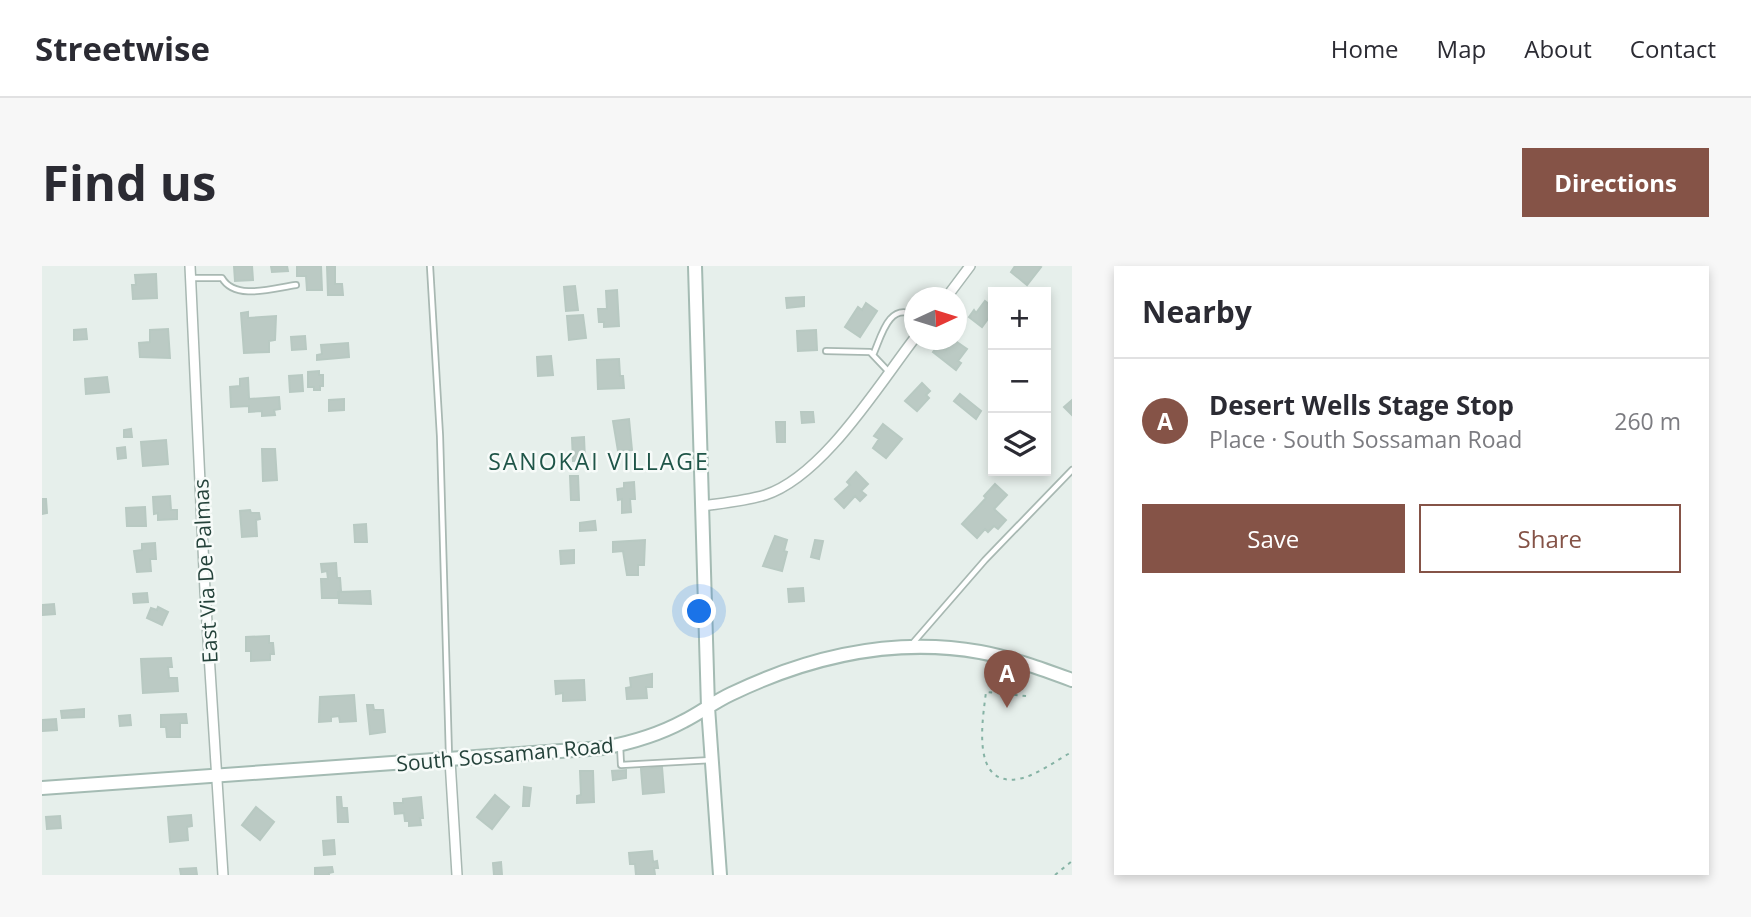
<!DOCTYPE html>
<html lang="en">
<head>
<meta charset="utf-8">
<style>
  :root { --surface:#fff; --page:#f7f7f7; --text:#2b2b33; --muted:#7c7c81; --line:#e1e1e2; --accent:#855347 }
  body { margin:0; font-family:"Open Sans",sans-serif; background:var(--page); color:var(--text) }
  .controls { position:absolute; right:21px; top:21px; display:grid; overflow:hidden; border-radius:0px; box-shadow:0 4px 10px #0003 }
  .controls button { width:63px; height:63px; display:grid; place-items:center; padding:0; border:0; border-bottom:2px solid var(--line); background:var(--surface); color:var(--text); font:35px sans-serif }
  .compass { position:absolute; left:862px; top:21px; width:63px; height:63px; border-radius:50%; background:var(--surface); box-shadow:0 4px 10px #0003; rotate:86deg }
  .you { position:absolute; left:658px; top:346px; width:24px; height:24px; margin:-18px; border:5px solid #fff; border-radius:50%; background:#1a73e8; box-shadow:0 0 0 10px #1a73e833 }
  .badge { display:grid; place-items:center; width:46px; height:46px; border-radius:50%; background:var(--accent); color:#fff; font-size:23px; font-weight:700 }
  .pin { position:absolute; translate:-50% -58px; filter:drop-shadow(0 2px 4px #0008) }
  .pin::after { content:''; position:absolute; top:37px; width:24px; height:21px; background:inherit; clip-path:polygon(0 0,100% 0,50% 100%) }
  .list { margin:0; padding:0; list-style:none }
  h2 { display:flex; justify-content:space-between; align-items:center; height:91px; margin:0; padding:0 28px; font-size:30px }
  h2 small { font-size:23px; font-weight:400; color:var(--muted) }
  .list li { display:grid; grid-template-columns:46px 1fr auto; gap:21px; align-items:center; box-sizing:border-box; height:126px; padding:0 28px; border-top:2px solid var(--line) }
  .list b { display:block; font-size:26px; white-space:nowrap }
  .list p { margin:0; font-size:23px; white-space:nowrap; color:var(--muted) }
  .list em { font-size:23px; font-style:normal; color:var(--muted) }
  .actions { display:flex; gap:14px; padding:21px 28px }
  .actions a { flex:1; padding:16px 0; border:2px solid var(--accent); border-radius:0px; text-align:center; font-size:24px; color:var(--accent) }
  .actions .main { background:var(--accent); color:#fff }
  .icon { flex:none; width:38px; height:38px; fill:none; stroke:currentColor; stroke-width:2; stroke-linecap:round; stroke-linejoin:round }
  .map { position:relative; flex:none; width:1030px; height:609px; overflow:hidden; border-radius:0px }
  header { display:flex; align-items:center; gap:42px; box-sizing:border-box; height:98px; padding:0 35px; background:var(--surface); border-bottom:2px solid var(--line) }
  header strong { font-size:33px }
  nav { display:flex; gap:38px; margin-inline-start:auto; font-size:24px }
  .intro { display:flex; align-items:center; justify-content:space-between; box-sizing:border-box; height:168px; padding:0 42px }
  h1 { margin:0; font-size:49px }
  .button { padding:18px 32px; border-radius:0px; background:var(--accent); color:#fff; font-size:24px; font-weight:700 }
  main { display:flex; gap:42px; padding:0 42px }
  aside { flex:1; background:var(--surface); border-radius:0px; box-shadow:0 4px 10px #0003 }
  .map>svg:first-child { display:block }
  .building { fill:#bbcac4; stroke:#b8c9c2; stroke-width:2 }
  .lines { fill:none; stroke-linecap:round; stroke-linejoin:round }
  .service-casing { stroke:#a8b8b2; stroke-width:8 }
  .minor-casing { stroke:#a8b8b2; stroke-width:12 }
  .secondary-casing { stroke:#a4bbb3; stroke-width:16 }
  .path { stroke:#86b3a5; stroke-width:2; stroke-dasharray:3.5 5; stroke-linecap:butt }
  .service { stroke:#fff; stroke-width:4.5 }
  .minor { stroke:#fff; stroke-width:9 }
  .secondary { stroke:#fff; stroke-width:12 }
  .labels { text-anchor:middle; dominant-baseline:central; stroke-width:5; stroke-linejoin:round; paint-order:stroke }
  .street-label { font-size:21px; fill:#24423a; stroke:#f7fbf9 }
  .neighbourhood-label { font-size:23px; letter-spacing:2px; fill:#1f5548; stroke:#f7fbf9 }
</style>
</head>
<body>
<header>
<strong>Streetwise</strong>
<nav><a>Home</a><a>Map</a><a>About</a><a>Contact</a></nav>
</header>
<div class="intro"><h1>Find us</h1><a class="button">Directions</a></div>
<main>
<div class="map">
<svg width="1030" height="609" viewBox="0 0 1030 609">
  <rect width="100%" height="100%" fill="#e6efeb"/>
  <path class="building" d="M192 0H210L211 14 193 15Z
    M229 0H245L246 5 230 6Z
    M255 0H279L280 24H265L264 10H255Z
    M285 0H293V18H300L301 29H286Z
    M973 0H997L999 1 985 19 969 6Z
    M114 8 115 32 91 33 90 19H94L93 9Z
    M533 20 536 44 524 45 522 21Z
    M575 24 577 60 562 61V56H557L556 43H565L564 25Z
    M762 31V40L745 42 744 32Z
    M943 35 951 41V46L940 61 927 51 932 44 934 47Z
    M824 37 835 45 818 71 803 61 816 41 820 44Z
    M206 46V52L234 50 233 74 227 75V86L202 87 199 47Z
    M541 49 544 72 527 74 525 50Z
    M44 63 45 73 32 74V64Z
    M126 63 128 92 98 91 97 77 108 76V64Z
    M774 64 775 84 756 85 755 65Z
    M263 70 264 83 250 84 249 71Z
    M912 74 925 83 916 95 919 97 914 104 891 86 897 78 904 84Z
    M306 77 307 91 275 94V89L280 88 279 79Z
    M509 90 511 109 496 110 495 91Z
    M577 93 578 110H581L582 122 556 123 555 94Z
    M277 105V109H281V120H278V124H272V121H266V106Z
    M260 109 261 125 248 126 247 110Z
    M65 111 67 126 44 128 43 113Z
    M206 112 207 133 237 131 238 143 232 144 233 149 220 150V145L207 146V140L189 141 188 121 198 120V113Z
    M880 117 888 125 884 129 887 132 875 145 863 135Z
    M918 128 939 145 934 153 912 135Z
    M302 133V144L287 145V134Z
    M1030 134V149L1022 141Z
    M759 146H771L772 156 760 157Z
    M587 153 590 184 576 185 571 155Z
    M734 156H743V176H735Z
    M841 158 860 173 844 192 831 182 837 173 832 170Z
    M89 163 90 171H82V164Z
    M542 171 543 194 531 195 530 172Z
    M124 174 126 198 101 200 99 176Z
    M83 181 84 192 76 193 75 182Z
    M220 183H233L235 214 221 215Z
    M814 206 826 218 819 225 824 229 818 235 813 230 802 242 793 233 808 219 805 216Z
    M528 210H536L537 234H529Z
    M592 216 593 233H588L589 246 580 247V233L576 234 575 223 582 222V217Z
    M953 218 965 229 952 243 964 254 956 263 952 260 946 266 943 263 935 272 920 258 944 232 942 230Z
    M128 230 129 244H135V253L116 254V247L112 248 111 231Z
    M0 233H4L5 247 0 248Z
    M103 241 104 260H85L84 242Z
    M208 244 209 247H217L218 253 214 254 215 270 200 271 198 245Z
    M553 255 554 264 538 265V257Z
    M324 258 325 276H313L312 259Z
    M733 270 745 274 742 285 745 286 740 305 721 300Z
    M603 274 602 299H596V309H585L581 285 571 286V276Z
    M773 274 781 275 777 293 769 291Z
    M113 277 114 293H108L109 305 95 306 92 285 100 284V278Z
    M532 284V297L519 298 518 285Z
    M294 297 295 312H298L299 325 296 326V332H280L279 313H286L285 305 280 306 279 298Z
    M761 322 762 335 747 336 746 323Z
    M328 325 329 338 297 337V326Z
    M105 327 106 336 92 337 91 328Z
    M12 338 13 348 0 349V339Z
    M116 341 126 346 120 359 105 352 109 342 115 344Z
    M227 370V377H231L232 388H228V394L209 395V385H204V371Z
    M129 392 130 401H126L127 412H135L136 425 101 427 99 393Z
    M610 408V421H604L605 432 585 433 584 422 589 421 588 412Z
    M542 414 543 434 521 435V427L514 428 513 415Z
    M312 429 314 455 298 456 297 450 289 451V455L277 456 278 431Z
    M325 439H331L332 444H341L343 466 328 468Z
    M42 443V451L20 452 19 445Z
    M144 448 145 457H138V471H125L124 461H119V449Z
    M88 449 89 459 78 460 77 450Z
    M14 453 15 464 0 465V454Z
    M620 501 622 526 601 528 599 503Z
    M584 504V512L571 514 570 505Z
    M538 505H551L552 536 535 537V530L539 529Z
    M482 521 489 522 487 540H481Z
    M453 529 467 541 450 563 435 551Z
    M295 531H299L300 542H305L306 556H296Z
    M379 531 381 552H378L379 559 367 560V555H363L362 547 353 548 352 537H361V533Z
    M214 541 232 556 218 574 200 559Z
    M149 549 150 560 145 561 146 574 128 576 126 551Z
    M18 550 19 562 5 563 4 551Z
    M292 574 293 588 282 589 281 575Z
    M610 585 611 596 615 595 616 602H612L613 609H594L593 598H588L587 587Z
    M459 596 460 609H452L451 597Z
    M290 601 291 606 287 607V609H273V602Z
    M154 602 155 609H139L138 603Z"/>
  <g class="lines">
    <g class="service-casing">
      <path id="service" d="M388 0 398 170 407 490
        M150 12H180C193 35 232 22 254 19
        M784 85 828 86 846 105
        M831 89C839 72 846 36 872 49
        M870 378 943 294 1030 204
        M578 479 579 499 670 494"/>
    </g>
    <g class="minor-casing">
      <path id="minor" d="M148 0 163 325 181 609
        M904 32 928 0
        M660 240C681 237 703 235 723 229 780 211 836 120 872 73
        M408 494 415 609"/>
    </g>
    <g class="secondary-casing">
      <path id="secondary" d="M653 0 666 441 678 609
        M0 522 561 482C588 477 618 468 642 455 658 447 672 436 689 428 766 391 852 371 938 386 970 392 1000 403 1030 414"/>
    </g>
    <path class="path" d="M984 430 944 426C941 452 928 521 976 513 994 510 1013 495 1030 486
      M1013 609 1030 595"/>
    <use href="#service" class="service"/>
    <use href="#minor" class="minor"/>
    <use href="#secondary" class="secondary"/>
  </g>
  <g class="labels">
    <g class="street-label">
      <text transform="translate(163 305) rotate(-93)">East Via De Palmas</text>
      <text transform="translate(463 488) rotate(-5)">South Sossaman Road</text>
    </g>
    <g class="neighbourhood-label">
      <text x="557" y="195">SANOKAI VILLAGE</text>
    </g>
  </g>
</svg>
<div class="controls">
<button>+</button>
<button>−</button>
<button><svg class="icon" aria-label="layers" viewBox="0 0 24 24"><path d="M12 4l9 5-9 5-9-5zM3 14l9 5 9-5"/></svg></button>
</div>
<svg class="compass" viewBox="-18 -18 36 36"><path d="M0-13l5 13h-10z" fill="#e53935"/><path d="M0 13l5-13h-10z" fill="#7c7c81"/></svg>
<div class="you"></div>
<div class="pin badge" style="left:965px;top:442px">A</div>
</div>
<aside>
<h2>Nearby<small></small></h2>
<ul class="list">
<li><span class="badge">A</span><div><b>Desert Wells Stage Stop</b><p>Place · South Sossaman Road</p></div><em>260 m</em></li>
</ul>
<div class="actions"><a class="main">Save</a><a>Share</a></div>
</aside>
</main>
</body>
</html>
